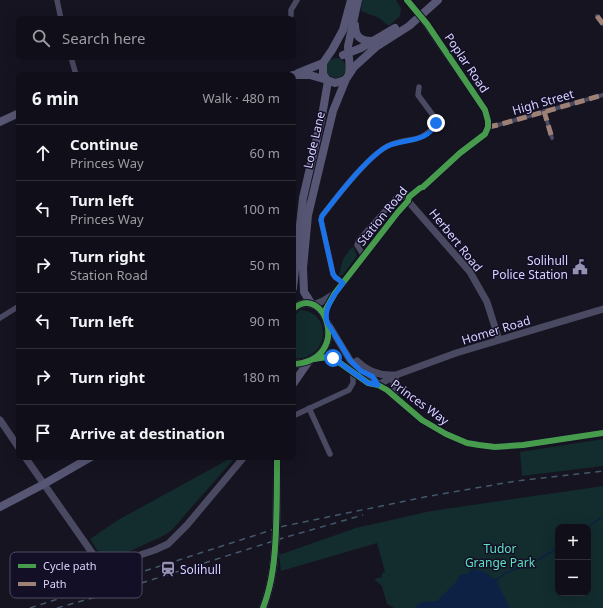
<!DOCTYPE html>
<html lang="en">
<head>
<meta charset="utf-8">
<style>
  :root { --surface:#100f19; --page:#1e1d26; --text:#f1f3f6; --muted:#9c9ca2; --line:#302f38 }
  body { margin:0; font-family:"Noto Sans",sans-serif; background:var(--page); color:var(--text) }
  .controls { position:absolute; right:12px; bottom:12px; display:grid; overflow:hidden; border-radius:8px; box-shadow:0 4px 16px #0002 }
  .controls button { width:36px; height:36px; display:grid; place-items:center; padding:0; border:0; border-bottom:1px solid var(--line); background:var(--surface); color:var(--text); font:20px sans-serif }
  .stop { position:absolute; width:12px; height:12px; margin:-9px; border:3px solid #1a73e8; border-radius:50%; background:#fff }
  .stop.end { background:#1a73e8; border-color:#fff; box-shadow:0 1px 4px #0008 }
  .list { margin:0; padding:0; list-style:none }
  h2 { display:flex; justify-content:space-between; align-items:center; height:52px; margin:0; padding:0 16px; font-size:17px }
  h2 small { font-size:13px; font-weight:400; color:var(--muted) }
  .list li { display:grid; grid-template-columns:26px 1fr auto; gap:12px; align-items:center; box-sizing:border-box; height:56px; padding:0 16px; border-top:1px solid var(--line) }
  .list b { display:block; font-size:15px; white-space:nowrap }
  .list p { margin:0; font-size:13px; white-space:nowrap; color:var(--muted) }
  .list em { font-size:13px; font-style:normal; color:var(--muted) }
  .icon { flex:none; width:22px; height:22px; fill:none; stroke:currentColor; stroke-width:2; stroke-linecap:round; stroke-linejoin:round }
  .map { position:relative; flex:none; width:603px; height:608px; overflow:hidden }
  .search { position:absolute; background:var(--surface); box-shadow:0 4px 16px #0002; left:16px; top:16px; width:280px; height:44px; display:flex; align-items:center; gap:10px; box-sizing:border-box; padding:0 14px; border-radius:8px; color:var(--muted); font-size:15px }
  .panel { position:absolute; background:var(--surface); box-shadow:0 4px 16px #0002; left:16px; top:72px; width:280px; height:388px; border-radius:8px }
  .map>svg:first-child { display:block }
  .green { fill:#132c2d; fill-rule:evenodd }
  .water { fill:#0d2144 }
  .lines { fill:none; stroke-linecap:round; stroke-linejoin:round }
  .stream { stroke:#0d2144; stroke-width:1.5 }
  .pedestrian { stroke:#4a4962; stroke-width:4 }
  .minor { stroke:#4a4962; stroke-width:5.5 }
  .tertiary { stroke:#4a4962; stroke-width:7 }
  .secondary { stroke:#575674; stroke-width:8 }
  .rail { stroke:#43596b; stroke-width:1.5; stroke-dasharray:6 5; stroke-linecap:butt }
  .quiet { stroke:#9e8076; stroke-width:5; stroke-dasharray:10 5; stroke-linecap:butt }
  .cycleway-casing { stroke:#130f26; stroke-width:8 }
  .cycleway { stroke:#469c4c; stroke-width:6 }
  .route { stroke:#1a73e8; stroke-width:5 }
  .labels { text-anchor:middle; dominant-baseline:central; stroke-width:3; stroke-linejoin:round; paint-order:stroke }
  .street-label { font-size:12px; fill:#d9d4ff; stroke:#130f26 }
  .poi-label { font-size:12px; fill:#d9d4ff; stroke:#130f26; text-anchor:end }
  .park-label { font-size:12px; fill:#5fe0c0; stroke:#130f26 }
  .key { fill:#130f26; stroke:#4e4a67; stroke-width:1 }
  .key-label { font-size:11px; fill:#d9d4ff }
</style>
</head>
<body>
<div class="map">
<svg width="603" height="608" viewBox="0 0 603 608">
  <rect width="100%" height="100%" fill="#161421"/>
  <path class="green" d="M362 0H396L401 8 400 16 389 26 379 18 361 11Z
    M326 68a10 10 0 1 1 20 0a10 10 0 1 1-20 0Z
    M352 247 354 248 357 256 342 276 339 275 343 259Z
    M300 310C334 311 329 362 293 358V317Z
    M603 439V466L522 476 520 452Z
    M231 458 233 460 171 531 161 537 115 558H105L97 550 90 539 118 520Z
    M603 486V608H394L387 604 382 586 374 579 382 577V573L385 572 377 543 281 571 279 555 356 528 431 511ZM558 527H588V593H558Z"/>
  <path class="water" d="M472 569 483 571 496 580 510 608H415L416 606 422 602 437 601 456 582 461 574H467Z"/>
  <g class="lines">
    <path class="stream" d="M588 527 601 518
      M496 580 506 573 536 561 558 548"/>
    <path class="pedestrian" d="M597 16 603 24
      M544 111 552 138
      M488 127 498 125 603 95"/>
    <path class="minor" d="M57 0 61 19
      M407 0 420 15
      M291 15V10L297 0
      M71 57 76 75
      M364 256 357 245 359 240 397 197H404L408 201
      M343 283 335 277 333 274 321 220 322 216C336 198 370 153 390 145 409 137 419 144 435 126V118L418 95 419 87
      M0 318 19 306
      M309 408 330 454
      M293 416 349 390 353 383V373"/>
    <path class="tertiary" d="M408 201 470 272 487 302 499 340
      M313 305 323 301 334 294
      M325 316 326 309 335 293 398 212 408 201 409 197 420 188 423 187 460 153 485 134 488 127V121L485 110 420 15
      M327 322 350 360 361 371 372 377 378 385
      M314 359 327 357 333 358 368 383 378 385 387 390 422 420 446 434 467 443 479 445 495 447 523 445 603 433
      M357 361C367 371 379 376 394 375
      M378 385 396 375 456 353 603 309
      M395 396 393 388 396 375
      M0 420 19 448
      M25 457 95 557 101 562 110 565 155 550 168 544 187 525 244 457"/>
    <path class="secondary" d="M351 0 343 30 332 50 323 63V74L327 80 335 83 342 81 346 79 354 67 376 47 409 26 438 0
      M355 25C355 37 361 41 372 41
      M343 55 361 48 395 28
      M298 73 323 63
      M349 73C351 64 348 56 348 46L358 0
      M293 75H310L327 80
      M0 122 19 113
      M293 288 303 198 322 116 328 81
      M311 303 304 292 303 268 308 215 333 111 346 79
      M293 309C325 281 353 361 293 364
      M293 384 309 361
      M0 507 44 484 91 457
      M263 608C273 582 275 556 276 529 277 505 277 481 277 457"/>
    <path class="rail" d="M30 608 284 526 430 496 516 481 603 471
      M57 608 113 592 283 538 363 515"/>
    <path class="quiet" d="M597 16 603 24
      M544 111 552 138
      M488 127 498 125 603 95"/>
    <g class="cycleway-casing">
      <path id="cycleway" d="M293 309C325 281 353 361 293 364
        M325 316 326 309 335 293 398 212 408 201 409 197 420 188 423 187 460 153 485 134 488 127V121L485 110 427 24 407 0
        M314 359 327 357 333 358 368 383 378 385 387 390 422 420 446 434 467 443 479 445 495 447 523 445 603 433
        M263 608C273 582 275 556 276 529 277 505 277 481 277 457"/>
    </g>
    <use href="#cycleway" class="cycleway"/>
  </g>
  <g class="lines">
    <path class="route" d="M333 358 368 383 378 385 372 376 361 371 350 360 327 322C323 308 335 294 343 283L335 277 333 274 321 220 322 216C336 198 370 153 390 145 405 139 429 142 436 123"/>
  </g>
  <defs>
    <g id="civic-bare" transform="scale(1.2)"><path d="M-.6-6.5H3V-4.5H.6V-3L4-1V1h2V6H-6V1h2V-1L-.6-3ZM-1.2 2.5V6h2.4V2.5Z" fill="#9591b1" stroke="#130f26" stroke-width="2.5" paint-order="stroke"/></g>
    <g id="station-bare" transform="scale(1.2)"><path d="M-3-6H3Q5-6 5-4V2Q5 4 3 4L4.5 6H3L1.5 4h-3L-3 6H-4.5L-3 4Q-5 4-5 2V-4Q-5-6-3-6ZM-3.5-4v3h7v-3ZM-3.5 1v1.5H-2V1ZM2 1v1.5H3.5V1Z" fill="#9591b1" stroke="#130f26" stroke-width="2.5" paint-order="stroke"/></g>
  </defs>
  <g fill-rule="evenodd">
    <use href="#civic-bare" x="580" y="267"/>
    <use href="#station-bare" x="168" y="569"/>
  </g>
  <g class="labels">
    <g class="street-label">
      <text transform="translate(467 63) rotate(56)">Poplar Road</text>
      <text transform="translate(543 102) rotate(-16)">High Street</text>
      <text transform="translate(314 140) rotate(-77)">Lode Lane</text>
      <text transform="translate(382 216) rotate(-51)">Station Road</text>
      <text transform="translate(456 240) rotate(51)">Herbert Road</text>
      <text transform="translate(496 330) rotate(-17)">Homer Road</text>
      <text transform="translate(420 402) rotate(36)">Princes Way</text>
    </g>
    <g class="poi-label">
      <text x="568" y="260">Solihull<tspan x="568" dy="14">Police Station</tspan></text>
      <text x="180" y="569" text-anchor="start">Solihull</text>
    </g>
    <g class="park-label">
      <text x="500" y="548">Tudor<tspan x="500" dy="14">Grange Park</tspan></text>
    </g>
  </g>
  <rect x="10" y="552" width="132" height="46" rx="6" class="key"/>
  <rect x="18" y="564" width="18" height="4" fill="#469c4c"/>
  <rect x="18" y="582" width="18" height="4" fill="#9e8076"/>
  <g class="key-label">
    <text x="43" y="570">Cycle path</text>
    <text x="43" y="588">Path</text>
  </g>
</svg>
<div class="controls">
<button>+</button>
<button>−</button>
</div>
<div class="stop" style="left:333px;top:358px"></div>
<div class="stop end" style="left:436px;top:123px"></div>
<div class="search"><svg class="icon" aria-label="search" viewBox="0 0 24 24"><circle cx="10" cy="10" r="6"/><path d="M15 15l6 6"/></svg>Search here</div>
<section class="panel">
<h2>6 min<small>Walk · 480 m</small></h2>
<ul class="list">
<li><svg class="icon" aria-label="ahead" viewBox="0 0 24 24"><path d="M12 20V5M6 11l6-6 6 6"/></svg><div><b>Continue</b><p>Princes Way</p></div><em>60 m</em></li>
<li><svg class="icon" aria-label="left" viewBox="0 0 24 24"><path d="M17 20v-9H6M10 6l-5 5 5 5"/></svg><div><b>Turn left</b><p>Princes Way</p></div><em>100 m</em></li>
<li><svg class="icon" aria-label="right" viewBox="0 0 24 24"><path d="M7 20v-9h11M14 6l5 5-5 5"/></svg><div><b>Turn right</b><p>Station Road</p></div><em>50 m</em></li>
<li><svg class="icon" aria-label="left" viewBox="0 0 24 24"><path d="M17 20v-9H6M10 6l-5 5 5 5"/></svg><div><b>Turn left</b></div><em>90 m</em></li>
<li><svg class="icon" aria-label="right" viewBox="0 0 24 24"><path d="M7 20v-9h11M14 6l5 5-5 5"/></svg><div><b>Turn right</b></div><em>180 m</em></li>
<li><svg class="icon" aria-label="arrive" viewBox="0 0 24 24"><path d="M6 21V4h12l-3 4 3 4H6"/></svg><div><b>Arrive at destination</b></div></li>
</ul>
</section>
</div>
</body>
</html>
